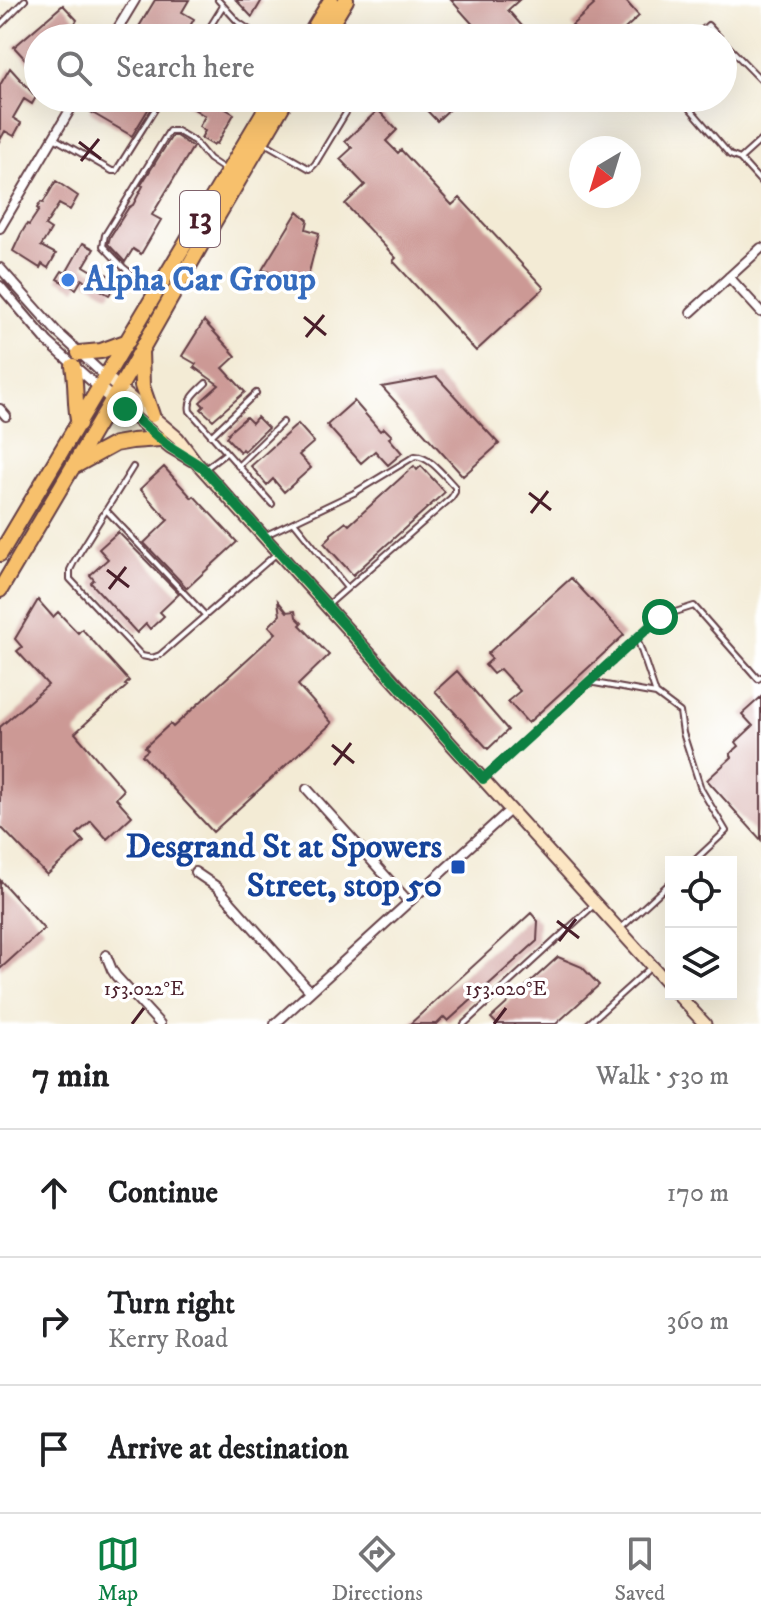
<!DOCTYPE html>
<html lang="en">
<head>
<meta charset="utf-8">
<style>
  :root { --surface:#fff; --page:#f6f6f6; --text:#202124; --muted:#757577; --line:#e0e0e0; --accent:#0b8043 }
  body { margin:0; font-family:"IM FELL DW Pica",serif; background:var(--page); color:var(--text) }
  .controls { position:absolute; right:24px; bottom:24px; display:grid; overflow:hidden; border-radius:0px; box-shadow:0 8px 32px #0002 }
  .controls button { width:72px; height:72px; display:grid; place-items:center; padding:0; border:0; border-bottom:2px solid var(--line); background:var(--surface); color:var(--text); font:40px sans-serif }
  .compass { position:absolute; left:569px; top:136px; width:72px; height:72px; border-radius:50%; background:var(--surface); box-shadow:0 8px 32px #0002; rotate:218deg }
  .stop { position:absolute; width:24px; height:24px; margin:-18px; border:6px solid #0b8043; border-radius:50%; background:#fff }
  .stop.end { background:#0b8043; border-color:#fff; box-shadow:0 2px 8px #0008 }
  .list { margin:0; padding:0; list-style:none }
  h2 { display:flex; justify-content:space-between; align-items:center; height:104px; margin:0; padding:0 32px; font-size:34px }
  h2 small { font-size:26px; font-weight:400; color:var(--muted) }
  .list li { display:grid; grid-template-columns:52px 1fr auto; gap:24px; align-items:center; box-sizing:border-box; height:128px; padding:0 32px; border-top:2px solid var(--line) }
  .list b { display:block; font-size:30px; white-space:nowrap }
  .list p { margin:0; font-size:26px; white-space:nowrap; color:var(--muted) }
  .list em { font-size:26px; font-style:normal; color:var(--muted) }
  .icon { flex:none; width:44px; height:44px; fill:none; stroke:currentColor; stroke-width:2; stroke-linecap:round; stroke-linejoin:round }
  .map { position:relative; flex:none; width:761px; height:1024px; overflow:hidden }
  .search { position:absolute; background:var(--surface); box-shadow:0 8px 32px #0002; left:24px; right:24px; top:24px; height:88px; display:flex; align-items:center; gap:20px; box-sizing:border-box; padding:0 28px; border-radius:44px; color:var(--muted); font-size:30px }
  .sheet { height:488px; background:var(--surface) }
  nav { display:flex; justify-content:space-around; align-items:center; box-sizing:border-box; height:112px; border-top:2px solid var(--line); background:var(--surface); font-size:22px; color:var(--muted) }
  nav a { display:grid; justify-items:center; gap:4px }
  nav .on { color:var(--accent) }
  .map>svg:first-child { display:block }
  .building { fill:#cc9995 }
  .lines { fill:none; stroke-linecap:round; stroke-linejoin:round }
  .lane-casing { stroke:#633e44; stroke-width:8 }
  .street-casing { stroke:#633e44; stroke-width:12 }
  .secondary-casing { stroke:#633e44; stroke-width:15 }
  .highway-casing { stroke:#633e44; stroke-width:18 }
  .lane { stroke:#fff; stroke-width:4 }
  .street { stroke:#fff; stroke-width:8 }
  .secondary { stroke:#fce6c4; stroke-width:11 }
  .highway { stroke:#f7c06c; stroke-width:14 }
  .route { stroke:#0b8043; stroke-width:10 }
  .ticks { fill:none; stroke:#4a1f2b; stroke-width:3 }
  .shop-dot { fill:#3f7fe0; stroke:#fff; stroke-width:3 }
  .transit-dot { fill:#1a4fb4; stroke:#fff; stroke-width:3 }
  .labels { text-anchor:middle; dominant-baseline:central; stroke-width:7; stroke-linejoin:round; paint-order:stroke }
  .shield { fill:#fff; stroke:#80626b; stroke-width:2 }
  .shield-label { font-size:32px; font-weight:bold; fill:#4a1f2b }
  .shop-label { font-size:34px; font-weight:bold; fill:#366cbe; stroke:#fff; text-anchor:start }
  .transit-label { font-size:34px; font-weight:bold; fill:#164399; stroke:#fff; text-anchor:end }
  .ticks-label { font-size:20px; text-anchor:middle; fill:#4a1f2b; stroke:#fff; stroke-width:7; stroke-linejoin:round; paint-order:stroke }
</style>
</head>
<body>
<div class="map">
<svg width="761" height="1024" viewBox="0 0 761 1024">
  <rect width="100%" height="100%" fill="#fff"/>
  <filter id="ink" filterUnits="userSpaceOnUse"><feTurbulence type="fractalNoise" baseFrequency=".0125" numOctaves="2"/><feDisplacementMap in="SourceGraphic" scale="16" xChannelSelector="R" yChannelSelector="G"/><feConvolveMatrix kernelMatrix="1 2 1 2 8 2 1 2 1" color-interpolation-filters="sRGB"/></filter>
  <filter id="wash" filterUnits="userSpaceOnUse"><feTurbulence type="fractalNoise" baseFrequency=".006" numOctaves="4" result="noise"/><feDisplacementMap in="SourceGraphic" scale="32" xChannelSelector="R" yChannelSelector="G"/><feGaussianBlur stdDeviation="1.8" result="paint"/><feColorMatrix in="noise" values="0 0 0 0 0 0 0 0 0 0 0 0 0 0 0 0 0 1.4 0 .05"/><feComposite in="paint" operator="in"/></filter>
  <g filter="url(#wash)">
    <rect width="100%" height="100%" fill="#f3ebd5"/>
    <g id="blocks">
      <path class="building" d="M155 0H189L182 12 194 19 183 38H151L137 30Z
        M236 0H262L252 17Z
        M451 0H519L508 10 522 26 508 38H485Z
        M590 0H625L639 16 615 38H584L572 25 594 5Z
        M63 5 77 20 66 38H38V73L14 47Z
        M10 68 36 97 32 104 24 99 13 118 21 123 14 136 5 131 0 140V85Z
        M97 98H155L132 136 89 111Z
        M190 98H207L234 114 217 144 215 143 213 145 201 138 205 131 199 127 205 116 186 104Z
        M415 98H461L437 121Z
        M378 110 397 130 386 141 398 153 401 150 452 205 460 198 544 288 476 351 393 261 396 258 345 204 365 185 340 159 352 148 345 141Z
        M172 136H176L193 147 152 215 161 220 141 254 133 249 125 262 108 244 110 237 129 207 133 205 143 186 141 185Z
        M56 181 78 196 70 210 59 204 45 226 51 230 41 246 56 254 48 268 42 264 40 268 13 251 21 234 27 224 29 225 39 210 37 208 41 202 43 203Z
        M298 211 308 220 306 229 319 233 306 284 289 280 290 273H265L267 271 262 270Z
        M83 243 94 249 84 266 101 276 103 272 116 280 114 284 116 285 109 295 82 279 76 289 57 279 62 271 66 273Z
        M204 321 236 356 223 368 245 392 213 420 201 409 204 406 200 402 219 385 194 367 196 364 182 356Z
        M437 377 499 444 463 476 382 387Z
        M354 401 380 431 384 428 392 436 389 438 402 453 388 465 375 451 361 463 327 425Z
        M246 417 252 423 257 417 268 428 244 451 242 449 240 452 226 437 229 434 228 433Z
        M298 424 314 442 299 455 311 468 284 492 273 479 267 485 251 466Z
        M414 466 417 470 421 466 445 492 353 575 324 543 331 536V534L346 522 349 525Z
        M164 467 192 498 194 496 237 542 187 588 144 543 168 520 140 489Z
        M118 532 179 594 160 612 164 616 150 629 146 624 137 633 91 583 94 580 90 575 108 559 99 549Z
        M571 578 624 635 528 723 508 701 520 691 500 669 493 674 485 665 492 659 487 654Z
        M38 600 53 617 58 612 78 633 82 629 129 681 125 685 127 686 75 733 122 788 123 791 116 798 132 816 107 839 91 821 77 834 84 842 47 875 0 826V727L48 685 17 651 22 647 15 639Z
        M278 601 287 612 295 611 296 617 302 623 300 625 329 655 298 685 332 723 213 832 142 755 148 750 145 747 170 724 173 727 276 633 269 626 280 615Z
        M457 671 508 730 488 749 435 691Z
        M761 697V840L707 780 732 757 730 754 739 746 736 742 753 726 742 714Z
        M0 880 44 929 0 969Z
        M531 913 538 921 537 941 448 1021 444 1017 437 1024H410Z
        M558 957 582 967 599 985 556 1024H497L491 1018Z"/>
    </g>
  </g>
  <g filter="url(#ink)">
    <use href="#blocks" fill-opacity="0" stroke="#633e44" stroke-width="2"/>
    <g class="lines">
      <g class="lane-casing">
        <path id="lane" d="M218 0 238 22 261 38
          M0 25 25 0
          M203 38 223 6
          M694 38 708 25 720 38
          M723 41 761 80
          M681 98 730 155 740 159 761 182
          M54 138 112 171H116L162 98
          M263 142 310 169 315 164 355 98
          M740 159 761 140
          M154 292 123 267 103 246 105 235 169 131H177L194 141 209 159 224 169
          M206 383C198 391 187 398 190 411L272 504
          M211 436 256 393
          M238 466 283 422
          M133 467 75 560 70 570V579L142 656 152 658 160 655 276 554
          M206 468 226 453
          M106 510 205 615
          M294 522 347 588
          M266 535 354 493 415 456C431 457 444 476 455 487V492L451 498 328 605
          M637 638 656 694
          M589 682 656 694 680 712 683 733 701 789 726 831 693 862
          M485 777 660 617 694 606 758 679 761 677
          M621 928 671 882
          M464 1024 594 905
          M588 1024 650 968"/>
      </g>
      <g class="street-casing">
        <path id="street" d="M112 38 135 0
          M0 228 77 98
          M0 268 57 332 106 377
          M729 277 761 312
          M0 286 48 342 99 388
          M691 312 761 248
          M0 409 6 416
          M307 789 409 902
          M195 872 217 887 310 991
          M106 955 112 970 116 976 160 1024
          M275 1024 511 809"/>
      </g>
      <g class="secondary-casing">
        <path id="secondary" d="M106 377 178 438 196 462 671 987
          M99 388 170 447 192 460
          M677 994 705 1024"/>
      </g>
      <g class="highway-casing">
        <path id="highway" d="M308 38 331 0
          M323 38 346 0
          M141 350 142 386 152 415
          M79 353 101 351 128 341
          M73 366C77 386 74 405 79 424
          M73 467 115 444 132 441 160 439
          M0 554 272 98
          M0 590 130 370 214 222 287 98"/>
      </g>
      <use href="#lane" class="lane"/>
      <use href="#street" class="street"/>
      <use href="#secondary" class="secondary"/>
      <use href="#highway" class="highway"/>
    </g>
  </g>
  <g class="lines" filter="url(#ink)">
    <path class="route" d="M125 409 170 447 202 467 483 779 660 617"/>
  </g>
  <path class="ticks" d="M79 142 101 159M81 161 99 139M304 317 326 335M306 337 324 315M529 493 551 510M531 513 548 491M107 570 129 587M109 589 126 567M332 745 354 763M334 765 351 743M557 921 579 938M559 941 576 919M132 1024 144 1008M494 1024 506 1008"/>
  <circle class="shop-dot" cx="68" cy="280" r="8"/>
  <rect class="transit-dot" x="450" y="859" width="16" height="16" rx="4"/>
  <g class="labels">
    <rect class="shield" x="180" y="191" width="40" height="56" rx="6"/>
    <g class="shield-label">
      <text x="200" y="219">13</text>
    </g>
    <g class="shop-label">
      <text x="84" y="280">Alpha Car Group</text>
    </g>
    <g class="transit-label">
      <text x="442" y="847">Desgrand St at Spowers<tspan x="442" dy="39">Street, stop 50</tspan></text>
    </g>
  </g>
  <g class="ticks-label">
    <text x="144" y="995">153.022°E</text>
    <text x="506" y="995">153.020°E</text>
  </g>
</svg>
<div class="controls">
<button><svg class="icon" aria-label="locate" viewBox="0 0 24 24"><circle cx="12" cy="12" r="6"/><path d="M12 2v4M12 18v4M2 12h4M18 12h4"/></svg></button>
<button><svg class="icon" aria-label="layers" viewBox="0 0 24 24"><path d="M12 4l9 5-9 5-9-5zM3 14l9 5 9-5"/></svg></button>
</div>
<svg class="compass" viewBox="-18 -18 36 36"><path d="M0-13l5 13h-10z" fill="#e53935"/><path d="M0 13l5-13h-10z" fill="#757577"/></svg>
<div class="stop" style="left:660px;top:617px"></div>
<div class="stop end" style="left:125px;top:409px"></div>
<div class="search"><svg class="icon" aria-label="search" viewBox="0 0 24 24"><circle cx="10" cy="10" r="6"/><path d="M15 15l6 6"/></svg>Search here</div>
</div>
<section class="sheet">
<h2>7 min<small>Walk · 530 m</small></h2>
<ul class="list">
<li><svg class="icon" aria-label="ahead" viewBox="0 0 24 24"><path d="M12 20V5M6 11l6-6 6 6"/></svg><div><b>Continue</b></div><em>170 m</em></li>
<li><svg class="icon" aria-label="right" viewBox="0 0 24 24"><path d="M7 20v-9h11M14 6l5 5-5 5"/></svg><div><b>Turn right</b><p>Kerry Road</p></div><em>360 m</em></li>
<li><svg class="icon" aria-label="arrive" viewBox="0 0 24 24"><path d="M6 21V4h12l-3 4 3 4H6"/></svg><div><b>Arrive at destination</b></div></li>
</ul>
</section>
<nav>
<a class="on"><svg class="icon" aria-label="map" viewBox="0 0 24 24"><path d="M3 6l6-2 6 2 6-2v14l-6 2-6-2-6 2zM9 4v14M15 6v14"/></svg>Map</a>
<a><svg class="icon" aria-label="directions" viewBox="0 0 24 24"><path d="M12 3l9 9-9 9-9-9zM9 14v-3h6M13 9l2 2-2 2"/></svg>Directions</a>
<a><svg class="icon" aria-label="saved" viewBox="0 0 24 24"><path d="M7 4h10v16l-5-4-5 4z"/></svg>Saved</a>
</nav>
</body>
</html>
